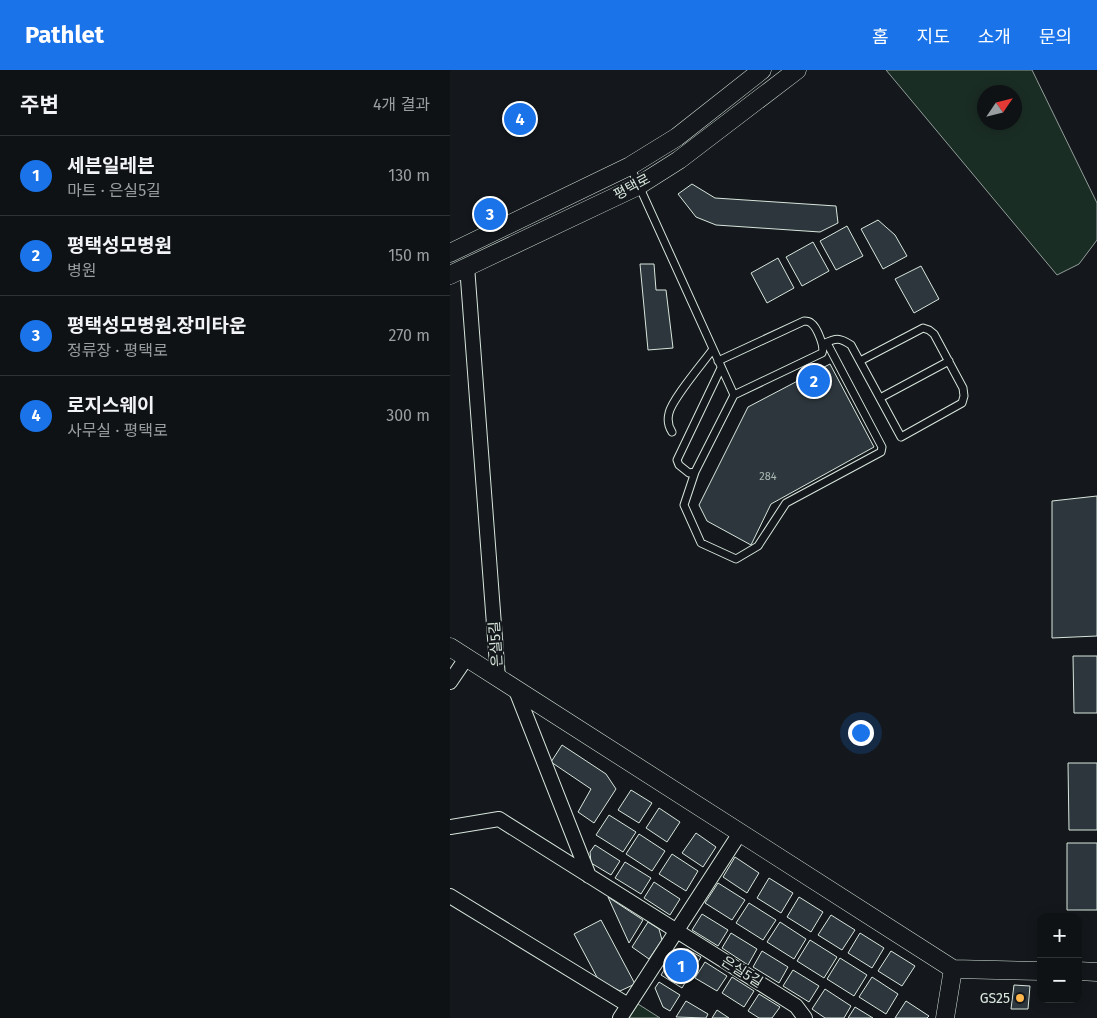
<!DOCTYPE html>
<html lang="ko">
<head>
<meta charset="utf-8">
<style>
  :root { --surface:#0f1215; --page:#181b1e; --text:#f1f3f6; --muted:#9b9ea0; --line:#2f3234; --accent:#1a73e8 }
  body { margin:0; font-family:"Fira Sans","Noto Sans KR",sans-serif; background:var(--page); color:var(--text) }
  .controls { position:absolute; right:15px; bottom:15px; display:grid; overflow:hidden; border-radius:10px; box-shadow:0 2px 12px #0003 }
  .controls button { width:45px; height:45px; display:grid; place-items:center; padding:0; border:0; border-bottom:1px solid var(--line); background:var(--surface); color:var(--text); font:25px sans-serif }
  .compass { position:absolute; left:527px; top:15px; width:45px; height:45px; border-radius:50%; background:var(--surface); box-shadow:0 2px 12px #0003; rotate:55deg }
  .you { position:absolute; left:410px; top:662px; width:18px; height:18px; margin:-12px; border:4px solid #fff; border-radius:50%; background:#1a73e8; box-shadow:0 0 0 8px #1a73e833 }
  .badge { display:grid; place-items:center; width:32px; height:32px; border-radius:50%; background:var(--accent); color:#fff; font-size:16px; font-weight:700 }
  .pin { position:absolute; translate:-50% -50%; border:2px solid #fff; box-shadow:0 1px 5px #0006 }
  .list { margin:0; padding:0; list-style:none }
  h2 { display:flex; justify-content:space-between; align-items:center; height:65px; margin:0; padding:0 20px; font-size:21px }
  h2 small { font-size:16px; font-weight:400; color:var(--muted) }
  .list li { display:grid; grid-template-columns:32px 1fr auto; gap:15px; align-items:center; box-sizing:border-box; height:80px; padding:0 20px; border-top:1px solid var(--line) }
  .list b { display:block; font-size:19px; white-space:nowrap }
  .list p { margin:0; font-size:16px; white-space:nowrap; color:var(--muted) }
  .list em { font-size:16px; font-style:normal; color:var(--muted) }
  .map { position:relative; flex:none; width:647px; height:948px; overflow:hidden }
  header { display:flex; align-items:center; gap:30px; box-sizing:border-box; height:70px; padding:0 25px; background:var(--accent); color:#fff }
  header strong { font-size:24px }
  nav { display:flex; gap:28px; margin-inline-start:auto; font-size:18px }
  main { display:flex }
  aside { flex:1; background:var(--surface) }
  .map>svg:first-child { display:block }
  .green { fill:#1a2d24; stroke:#939e99; fill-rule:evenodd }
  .building { fill:#2c363c; stroke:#d8e6dc }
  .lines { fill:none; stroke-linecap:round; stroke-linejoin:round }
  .service-casing { stroke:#d8e6dc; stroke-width:9 }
  .minor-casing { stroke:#d8e6dc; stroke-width:16 }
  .tertiary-casing { stroke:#d8e6dc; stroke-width:19 }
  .service { stroke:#14181c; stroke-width:7 }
  .minor { stroke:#14181c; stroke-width:14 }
  .tertiary { stroke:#14181c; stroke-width:18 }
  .poi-dot { fill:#ffb74d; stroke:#14181c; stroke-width:2 }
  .labels { text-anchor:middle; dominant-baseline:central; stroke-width:4; stroke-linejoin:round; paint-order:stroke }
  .number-label { font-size:11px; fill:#adbab4 }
  .street-label { font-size:14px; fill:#d8e6dc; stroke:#14181c }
  .poi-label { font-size:14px; fill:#d8e6dc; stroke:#14181c; text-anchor:end }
</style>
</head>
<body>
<header>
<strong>Pathlet</strong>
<nav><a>홈</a><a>지도</a><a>소개</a><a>문의</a></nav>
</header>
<main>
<aside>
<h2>주변<small>4개 결과</small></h2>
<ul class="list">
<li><span class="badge">1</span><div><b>세븐일레븐</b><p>마트 · 은실5길</p></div><em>130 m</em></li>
<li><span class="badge">2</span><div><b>평택성모병원</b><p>병원</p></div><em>150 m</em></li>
<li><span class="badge">3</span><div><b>평택성모병원.장미타운</b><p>정류장 · 평택로</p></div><em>270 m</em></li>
<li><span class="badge">4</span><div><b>로지스웨이</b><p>사무실 · 평택로</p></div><em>300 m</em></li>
</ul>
</aside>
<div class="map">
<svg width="647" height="948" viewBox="0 0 647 948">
  <rect width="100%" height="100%" fill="#14181c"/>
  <path class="green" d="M436 0H582L647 133V170L629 194 607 205ZM534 22H564V52H534Z
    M188 934 210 948H179Z"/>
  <path class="building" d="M242 114 265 128 386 136 388 153 370 162 266 155 246 147 228 124Z
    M428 150 445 165 457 186 433 199 411 159Z
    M397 156 413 186 386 200 370 171Z
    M363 172 379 201 352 216 336 187Z
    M328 188 344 218 317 233 301 203Z
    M190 194H204L206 220H216L223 278 198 280Z
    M471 196 489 229 464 243 445 209Z
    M380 294 424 377 321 434 301 475 257 451 249 435 298 337Z
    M647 426V566L602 568V431Z
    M623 586H647V643H624Z
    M112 675 156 704 166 719 144 753 128 742 141 719 101 692Z
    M618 693H647V760H619Z
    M181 720 202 733 189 753 168 740Z
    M209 738 230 752 217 772 196 758Z
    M159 745 186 762 173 782 146 765Z
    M246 763 266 777 253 797 232 783Z
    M189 764 215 781 202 801 176 784Z
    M617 773H647V840H617Z
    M145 775 170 791 161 805 141 793 140 782Z
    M222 784 248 801 236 821 209 804Z
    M285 787 309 803 297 823 273 807Z
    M175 792 201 808 191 824 165 808Z
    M319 808 343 823 331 843 307 828Z
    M204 812 230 829 220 845 194 828Z
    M268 813 295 830 282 850 255 833Z
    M158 827 193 850 179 873Z
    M349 827 373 842 361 862 337 847Z
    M299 833 326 850 313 870 286 853Z
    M252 844 278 860 268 876 242 860Z
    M381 845 405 860 392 880 368 865Z
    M151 850 185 914 170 921 149 911 124 864Z
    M198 852 209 859 212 870 199 889 182 877Z
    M330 852 356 869 344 889 317 872Z
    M281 863 307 879 298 895 272 878Z
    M410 863 434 878 422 898 398 883Z
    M360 870 387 887 374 908 347 891Z
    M237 879 251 887 232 918 211 905 224 884Z
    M312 881 338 897 329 913 303 897Z
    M441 881 465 896 452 916 428 901Z
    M390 888 417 905 404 926 377 909Z
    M255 892 277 906 267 921 245 908Z
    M343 900 369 916 359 932 333 916Z
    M282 907 304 921 294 937 272 923Z
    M422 907 448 924 436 944 409 927Z
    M209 912 230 925 220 941 213 937 205 918Z
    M564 915 580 916 578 939H561Z
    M375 919 401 936 394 948H375L362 939Z
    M309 924 330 937 322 948H309L298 941Z
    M236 931 258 944 256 948 226 947Z
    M456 931 479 946 477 948H445Z
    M405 937 423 948H398Z
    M267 940 279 948H262Z"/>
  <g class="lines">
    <g class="service-casing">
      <path id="service" d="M180 96 284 325
        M373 274C386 268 389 267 401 275L451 367 512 333 514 326 513 318 484 264 479 260 473 258 410 291
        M268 291 354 251C357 251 359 251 361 253 367 257 375 277 372 283L284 325 248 396 245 402 239 403 229 395 227 390 271 298
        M430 328 499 291
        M222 362C218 356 217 351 219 343 222 329 253 293 263 279
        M245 402 234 435 251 473 286 489 308 476 336 433 431 382 432 377 377 273"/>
    </g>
    <g class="minor-casing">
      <path id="minor" d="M17 196 48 608
        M0 612 17 587
        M65 618 139 806
        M0 757 49 749 346 936 355 948
        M0 826 178 935
        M170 948 290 763"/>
    </g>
    <g class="tertiary-casing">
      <path id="tertiary" d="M0 183 180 96 227 67 312 0
        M0 205 188 116 229 90 347 0
        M0 577 503 899 591 901
        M628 901 647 902
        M495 948 503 899"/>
    </g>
    <use href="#service" class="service"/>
    <use href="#minor" class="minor"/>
    <use href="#tertiary" class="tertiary"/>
  </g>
  <circle class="poi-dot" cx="570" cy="928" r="5"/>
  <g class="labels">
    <g class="number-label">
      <text x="318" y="406">284</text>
    </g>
    <g class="street-label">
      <text transform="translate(182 117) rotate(-28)">평택로</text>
      <text transform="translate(46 574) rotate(-94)">은실5길</text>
      <text transform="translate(292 902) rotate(32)">은실5길</text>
    </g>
    <g class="poi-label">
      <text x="560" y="928">GS25</text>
    </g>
  </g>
</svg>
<div class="controls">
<button>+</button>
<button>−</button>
</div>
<svg class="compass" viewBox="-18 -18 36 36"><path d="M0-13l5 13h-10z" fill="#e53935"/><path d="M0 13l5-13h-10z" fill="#9b9ea0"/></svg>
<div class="you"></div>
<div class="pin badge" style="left:231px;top:896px">1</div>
<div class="pin badge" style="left:364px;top:311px">2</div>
<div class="pin badge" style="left:40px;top:144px">3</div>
<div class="pin badge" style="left:70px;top:49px">4</div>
</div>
</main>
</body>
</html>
